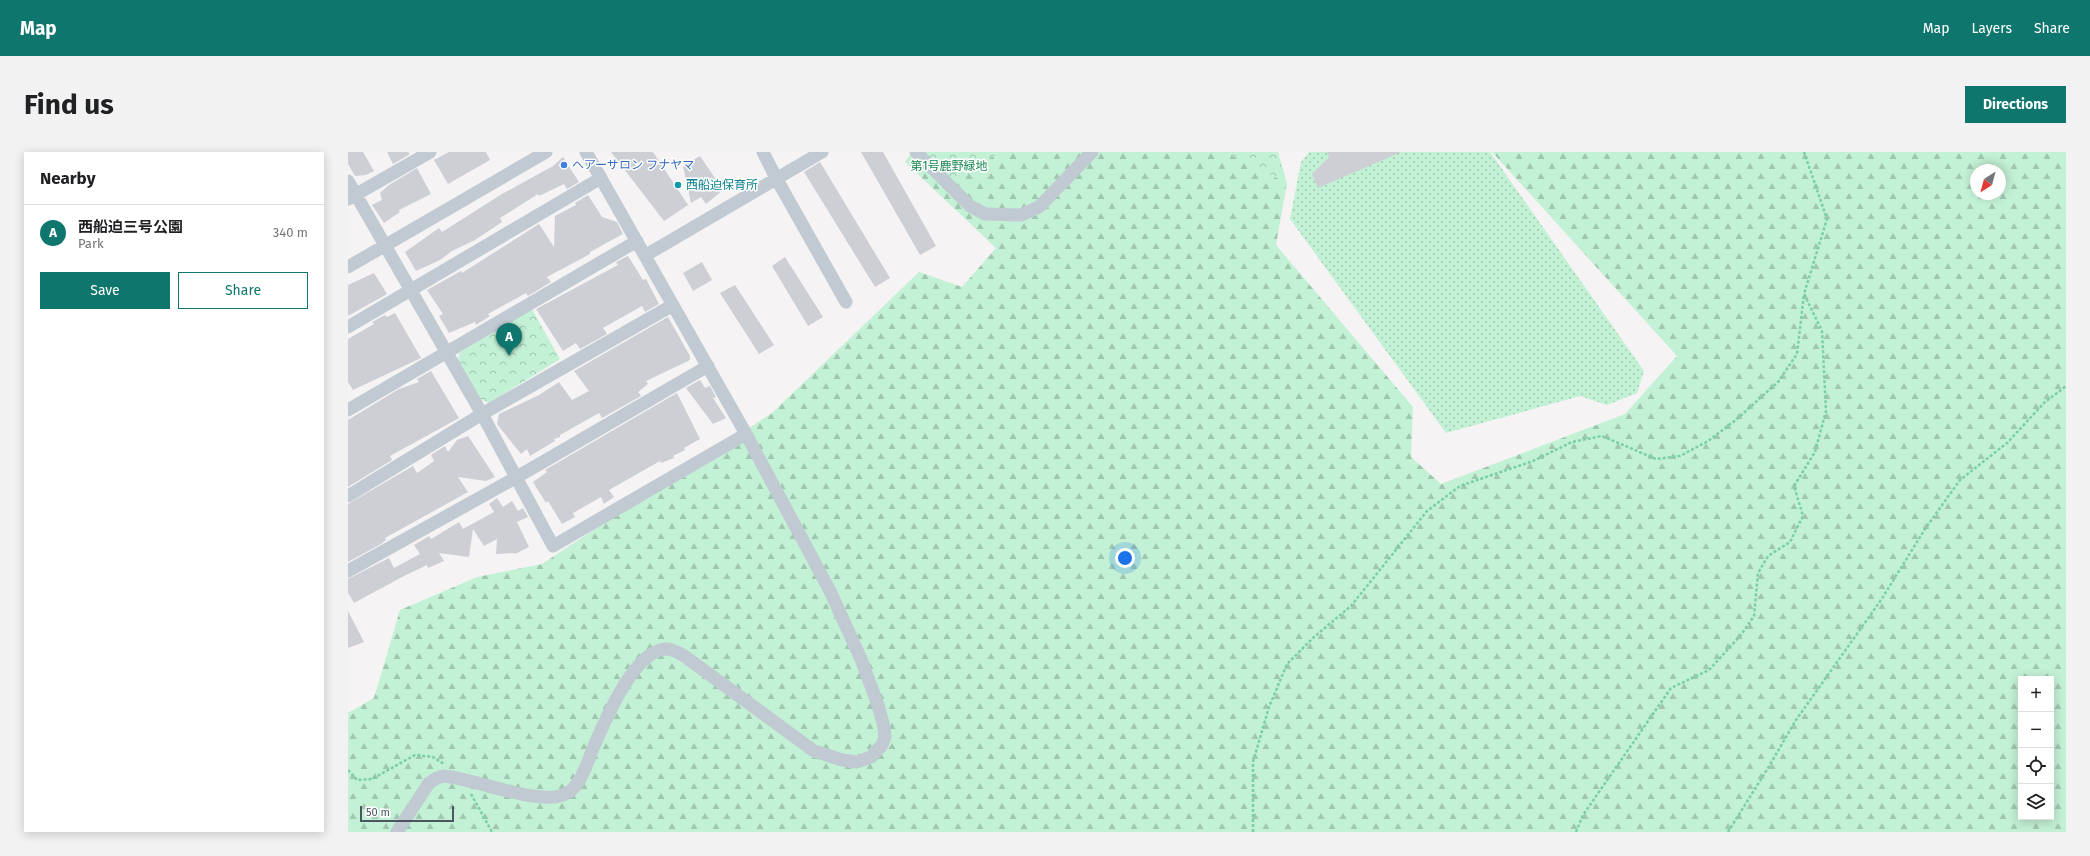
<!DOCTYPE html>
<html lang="en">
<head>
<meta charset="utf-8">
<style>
  :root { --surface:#fff; --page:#f2f2f2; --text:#202124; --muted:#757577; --line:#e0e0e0; --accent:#0f766e }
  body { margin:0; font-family:"Fira Sans","Noto Sans JP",sans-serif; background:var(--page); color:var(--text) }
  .controls { position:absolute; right:12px; bottom:12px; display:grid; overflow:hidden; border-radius:0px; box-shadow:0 2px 10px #0003 }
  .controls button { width:36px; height:36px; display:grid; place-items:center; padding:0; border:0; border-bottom:1px solid var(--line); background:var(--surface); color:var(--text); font:20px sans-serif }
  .compass { position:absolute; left:1622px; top:12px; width:36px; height:36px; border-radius:50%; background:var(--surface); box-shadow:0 2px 10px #0003; rotate:216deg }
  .scale { position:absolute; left:12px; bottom:10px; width:94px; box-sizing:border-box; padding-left:4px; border:2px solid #4a5661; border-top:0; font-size:11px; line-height:14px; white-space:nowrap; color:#4a5661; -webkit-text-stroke:3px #fff; paint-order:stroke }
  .you { position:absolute; left:777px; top:406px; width:14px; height:14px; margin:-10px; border:3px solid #fff; border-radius:50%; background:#1a73e8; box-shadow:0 0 0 6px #1a73e833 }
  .badge { display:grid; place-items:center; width:26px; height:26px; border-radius:50%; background:var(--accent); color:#fff; font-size:13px; font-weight:700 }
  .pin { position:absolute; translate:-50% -33px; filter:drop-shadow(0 1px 2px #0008) }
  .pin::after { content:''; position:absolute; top:21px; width:14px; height:12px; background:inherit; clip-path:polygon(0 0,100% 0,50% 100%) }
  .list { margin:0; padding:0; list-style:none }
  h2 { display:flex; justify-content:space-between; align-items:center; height:52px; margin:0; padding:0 16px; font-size:17px }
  h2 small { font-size:13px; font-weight:400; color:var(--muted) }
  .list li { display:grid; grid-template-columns:26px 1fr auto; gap:12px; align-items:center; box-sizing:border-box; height:56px; padding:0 16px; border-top:1px solid var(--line) }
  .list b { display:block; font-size:15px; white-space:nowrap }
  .list p { margin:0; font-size:13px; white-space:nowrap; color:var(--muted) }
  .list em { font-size:13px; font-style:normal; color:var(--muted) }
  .actions { display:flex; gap:8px; padding:12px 16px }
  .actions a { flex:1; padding:9px 0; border:1px solid var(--accent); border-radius:0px; text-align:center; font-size:14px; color:var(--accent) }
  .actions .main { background:var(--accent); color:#fff }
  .icon { flex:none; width:22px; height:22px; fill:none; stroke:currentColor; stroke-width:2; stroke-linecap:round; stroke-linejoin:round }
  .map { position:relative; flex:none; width:1718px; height:680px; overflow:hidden; border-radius:0px }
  header { display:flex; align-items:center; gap:24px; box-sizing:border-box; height:56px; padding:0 20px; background:var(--accent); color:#fff }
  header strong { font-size:19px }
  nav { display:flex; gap:22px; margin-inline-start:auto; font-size:14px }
  .intro { display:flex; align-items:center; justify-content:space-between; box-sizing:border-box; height:96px; padding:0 24px }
  h1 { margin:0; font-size:28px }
  .button { padding:10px 18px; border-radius:0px; background:var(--accent); color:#fff; font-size:14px; font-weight:700 }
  main { display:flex; gap:24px; padding:0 24px }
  aside { flex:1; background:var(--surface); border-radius:0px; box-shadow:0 2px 10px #0003 }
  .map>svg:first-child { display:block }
  .grass { fill:url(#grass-dots) }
  .forest { fill:url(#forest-firs); fill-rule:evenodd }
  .park { fill:url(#park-crowns) }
  .building { fill:#cdcfd5 }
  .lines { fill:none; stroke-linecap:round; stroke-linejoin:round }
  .path { stroke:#7ad0a6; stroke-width:2.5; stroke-dasharray:3 2; stroke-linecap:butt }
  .minor { stroke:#c1cad2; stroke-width:13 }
  .shop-dot { fill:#3f7fe0; stroke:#fff; stroke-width:1.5 }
  .culture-dot { fill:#0f9aa8; stroke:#fff; stroke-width:1.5 }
  .labels { text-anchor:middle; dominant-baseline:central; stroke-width:3; stroke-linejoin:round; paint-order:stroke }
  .shop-label { font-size:12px; fill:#366cbe; stroke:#fff; text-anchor:start }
  .park-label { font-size:12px; fill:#17864f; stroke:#fff }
  .culture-label { font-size:12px; fill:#0d838f; stroke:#fff; text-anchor:start }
</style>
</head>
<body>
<header>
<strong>Map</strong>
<nav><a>Map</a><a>Layers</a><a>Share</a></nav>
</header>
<div class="intro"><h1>Find us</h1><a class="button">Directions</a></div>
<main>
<aside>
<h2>Nearby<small></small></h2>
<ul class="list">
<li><span class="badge">A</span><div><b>西船迫三号公園</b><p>Park</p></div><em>340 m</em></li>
</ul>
<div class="actions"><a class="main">Save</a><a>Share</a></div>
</aside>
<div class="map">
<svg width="1718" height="680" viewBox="0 0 1718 680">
  <defs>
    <pattern id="grass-dots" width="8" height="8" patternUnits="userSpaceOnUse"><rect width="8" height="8" fill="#c3f1d5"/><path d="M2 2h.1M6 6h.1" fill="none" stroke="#a0c6b0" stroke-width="1.8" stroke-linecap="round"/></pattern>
    <pattern id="forest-firs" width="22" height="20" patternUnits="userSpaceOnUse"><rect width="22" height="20" fill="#c3f1d5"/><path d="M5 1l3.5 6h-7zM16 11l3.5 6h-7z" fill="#a0c6b0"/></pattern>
    <pattern id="park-crowns" width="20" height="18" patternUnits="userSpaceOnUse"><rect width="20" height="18" fill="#c3f1d5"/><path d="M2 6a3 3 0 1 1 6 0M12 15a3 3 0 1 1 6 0" fill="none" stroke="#a0c6b0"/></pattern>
  </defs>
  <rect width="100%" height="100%" fill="#f5f3f3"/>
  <path class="grass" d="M961 0H1142L1296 219 1289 241 1259 253 1232 244 1098 281 942 67 953 10Z"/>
  <path class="forest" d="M564 0H925L939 31 928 93 1065 255 1063 305 1093 332 1277 262 1329 204 1144 0H1718V680H0V561L26 546 52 458 129 425 194 412 424 261 571 120 614 135 648 96 557 10ZM1628 18H1652V42H1628ZM1673 527H1703V665H1673Z"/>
  <path class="park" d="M563 0H652L599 33Z
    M876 0H930L939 31Z
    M184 157 212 207 141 251 132 247 110 210 111 201Z"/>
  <path class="building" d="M0 0H15L26 19 18 23 7 24 0 12Z
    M39 0H60L62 2 45 12Z
    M101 0H138L142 8 100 32 86 8Z
    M263 0H305L340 53 316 69Z
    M513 0H535L588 94 572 103Z
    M979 0H1053L970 36 964 22 981 5Z
    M352 4 375 38 358 52 353 45 343 51 335 14Z
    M215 5 231 30 219 37 216 32 191 44 190 42 152 66 154 70 127 88 104 99 92 108 68 119 57 100 91 76 94 80 154 42 205 14Z
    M472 10 542 126 527 135 456 20Z
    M69 16 83 42 51 58 52 60 36 71 24 53 34 48 32 41 41 33Z
    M240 43 254 65 269 70 275 82 242 100V102L199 125 203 130 180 144 178 141 140 162 142 164 128 173 127 170 101 181 91 164 95 162 79 138 113 119 114 121 191 72 206 95 207 64 228 53 227 51Z
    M280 104 295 128 298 127 311 152 297 160 294 154 255 176 259 182 232 197 228 191 215 199 188 157 270 113 268 110Z
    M437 105 475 165 460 174 424 114Z
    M354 110 364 128 345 139 335 121Z
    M26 121 39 142 0 164V133Z
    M387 133 426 193 411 202 372 141Z
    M47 161 73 206 5 238 0 230V187L26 172 24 170 37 163 39 165Z
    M320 165 342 204V208L298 229 300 232 290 240 293 244 254 266 251 261 212 283V285L206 287 207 289 182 304 179 297 173 302 149 272 151 262 191 243 211 230 224 248 241 239 226 219Z
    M83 219 111 266 42 304 44 308 0 335V268L51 237 71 230 69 227Z
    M352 228 357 236 362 234 368 245 365 246 378 266 365 272 338 236Z
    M329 241 352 287 336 296 337 298 325 304 326 306 313 311 312 309 261 338 266 345 256 352 253 345 225 361 227 365 214 372 200 349 198 351 185 330 199 320 197 318Z
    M120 284 147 325 138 329 110 325 120 340 37 386 38 388 33 392 0 410V352L65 314 69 321 86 309 83 303 97 294 100 300 109 288Z
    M149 346 155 355 164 349 170 359 175 356 180 365 169 370 181 395 167 402 166 401 148 402 149 387 136 394 125 377 121 405 91 401 96 409 80 416 79 413 56 424 6 451 0 441V427L41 406 46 416 72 402 66 393 81 384 83 387 111 370 115 377 146 360 141 352Z
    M0 459 16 490 0 496Z"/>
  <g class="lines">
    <path class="path" d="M0 618 9 628 24 627 67 603 85 605 96 612
      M123 642 144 680
      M905 680V610L921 555 939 512 966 485 1003 454 1079 359 1112 334 1185 309 1224 290 1254 284 1308 307 1332 304 1360 289 1389 267 1430 230 1449 202 1456 142
      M1228 680 1235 663 1323 536 1361 518 1393 483 1406 464 1410 421 1420 404 1442 390 1455 364 1446 334 1467 300 1478 259 1474 179 1456 142 1479 67 1456 0
      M1380 680 1420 616 1448 568 1533 448 1577 377 1612 328 1659 291 1696 251 1718 234"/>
    <path class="minor" d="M415 0 428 26 498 150
      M568 0 622 54 637 62 673 63 691 55 744 0
      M0 29 134 262 205 394 398 282
      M0 47 82 0
      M298 103 474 0
      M0 115 198 0
      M0 175 253 26
      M0 258 289 89
      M0 344 134 262 325 153
      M0 419 169 325 360 214
      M49 680 81 631 89 626 96 624C127 627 189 653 215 643 233 637 239 610 246 594 257 569 286 498 318 497 324 497 329 500 335 503L466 599 494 608 509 610 523 605 534 593 537 585 536 575 530 553 513 507 482 439 398 282 238 0"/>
  </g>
  <circle class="shop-dot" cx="216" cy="13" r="4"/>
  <circle class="culture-dot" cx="330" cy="33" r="4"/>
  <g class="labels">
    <g class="shop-label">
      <text x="224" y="13">ヘアーサロン フナヤマ</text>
    </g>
    <g class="park-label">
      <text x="601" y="14">第1号鹿野緑地</text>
    </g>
    <g class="culture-label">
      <text x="338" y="33">西船迫保育所</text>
    </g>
  </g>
</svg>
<div class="controls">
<button>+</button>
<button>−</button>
<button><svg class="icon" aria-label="locate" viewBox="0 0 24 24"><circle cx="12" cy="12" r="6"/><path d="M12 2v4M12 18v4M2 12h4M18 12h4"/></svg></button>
<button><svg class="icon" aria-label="layers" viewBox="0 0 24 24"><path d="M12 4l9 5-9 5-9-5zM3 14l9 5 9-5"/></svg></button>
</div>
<svg class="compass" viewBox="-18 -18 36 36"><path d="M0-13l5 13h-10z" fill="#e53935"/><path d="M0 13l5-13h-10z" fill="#757577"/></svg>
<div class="scale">50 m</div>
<div class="you"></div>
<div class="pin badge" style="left:161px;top:204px">A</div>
</div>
</main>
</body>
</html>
